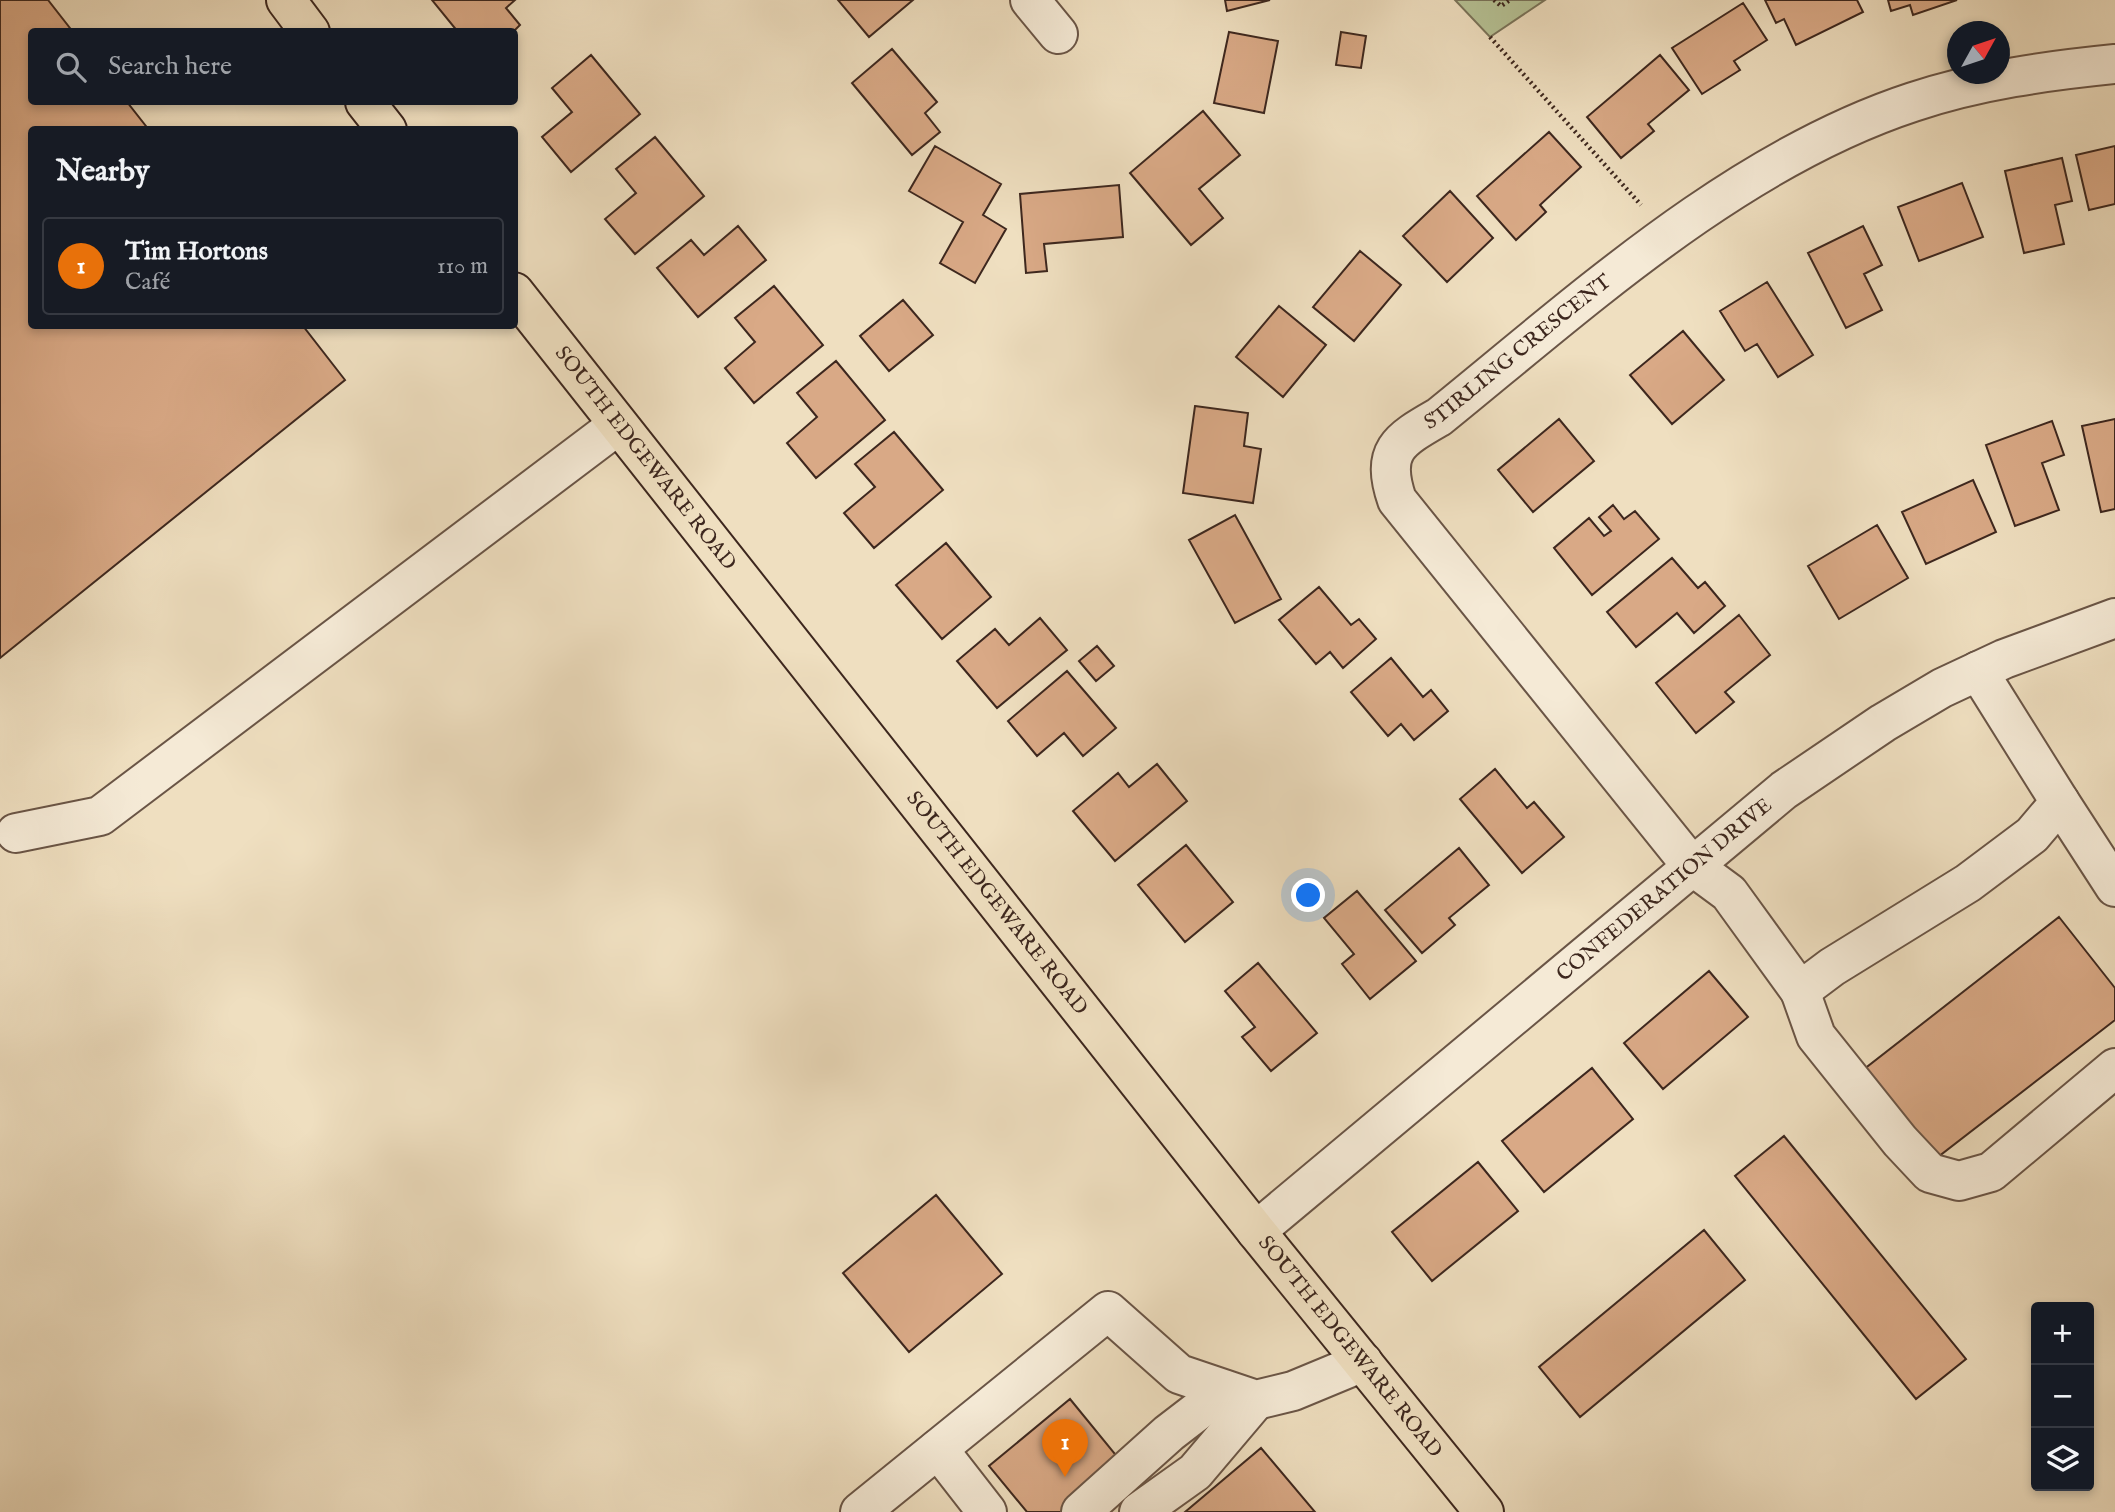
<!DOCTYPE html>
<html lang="en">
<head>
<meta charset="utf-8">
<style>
  :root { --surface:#171b24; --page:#20242c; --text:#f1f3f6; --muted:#9ea1a6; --line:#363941; --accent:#1a73e8 }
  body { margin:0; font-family:"IM FELL English",serif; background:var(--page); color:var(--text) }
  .controls { position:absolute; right:21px; bottom:21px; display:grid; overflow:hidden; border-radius:7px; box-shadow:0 4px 10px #0003 }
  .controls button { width:63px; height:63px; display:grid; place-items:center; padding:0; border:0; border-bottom:2px solid var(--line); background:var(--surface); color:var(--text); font:35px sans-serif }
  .compass { position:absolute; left:1947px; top:21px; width:63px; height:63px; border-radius:50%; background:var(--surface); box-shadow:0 4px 10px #0003; rotate:50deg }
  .you { position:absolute; left:1309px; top:896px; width:24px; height:24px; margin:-18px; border:5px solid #fff; border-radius:50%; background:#1a73e8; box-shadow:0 0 0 10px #1a73e833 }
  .badge { display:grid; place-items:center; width:46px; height:46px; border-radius:50%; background:var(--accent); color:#fff; font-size:23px; font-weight:700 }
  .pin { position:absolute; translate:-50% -58px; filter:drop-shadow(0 2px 4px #0008) }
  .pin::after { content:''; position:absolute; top:37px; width:24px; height:21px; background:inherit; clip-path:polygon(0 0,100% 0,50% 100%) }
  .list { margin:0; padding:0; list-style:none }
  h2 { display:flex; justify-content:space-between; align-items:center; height:91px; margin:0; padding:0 28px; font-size:30px }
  h2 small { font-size:23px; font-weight:400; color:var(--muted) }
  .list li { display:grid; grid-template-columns:46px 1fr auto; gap:21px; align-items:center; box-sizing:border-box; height:98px; margin:0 14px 14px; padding:0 14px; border:2px solid var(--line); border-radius:7px }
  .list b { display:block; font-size:26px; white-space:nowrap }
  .list p { margin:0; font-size:23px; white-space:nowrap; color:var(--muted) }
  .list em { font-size:23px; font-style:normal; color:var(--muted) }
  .icon { flex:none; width:38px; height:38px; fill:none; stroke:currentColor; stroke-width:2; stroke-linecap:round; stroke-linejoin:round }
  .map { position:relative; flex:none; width:2115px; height:1512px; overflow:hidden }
  .search { position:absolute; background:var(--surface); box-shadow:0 4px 10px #0003; left:28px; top:28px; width:490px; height:77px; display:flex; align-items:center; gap:18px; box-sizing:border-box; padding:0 24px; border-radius:7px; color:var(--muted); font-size:26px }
  .panel { position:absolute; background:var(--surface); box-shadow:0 4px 10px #0003; left:28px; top:126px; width:490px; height:203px; border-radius:7px }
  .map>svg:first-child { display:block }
  .green { fill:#b6c295; stroke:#7a745a; stroke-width:2 }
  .building { fill:#d9a986; stroke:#3d271e; stroke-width:2 }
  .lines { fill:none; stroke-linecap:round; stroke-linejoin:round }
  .minor-casing { stroke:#6a5546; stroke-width:42 }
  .major-casing { stroke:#3d271e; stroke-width:42 }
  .path { stroke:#3d271e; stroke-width:4.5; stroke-dasharray:2 3.5; stroke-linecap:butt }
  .minor { stroke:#f5ead6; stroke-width:38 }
  .major { stroke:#efdfc0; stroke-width:38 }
  .labels { text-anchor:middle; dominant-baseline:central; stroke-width:5; stroke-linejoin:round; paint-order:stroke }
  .street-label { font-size:21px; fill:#3d271e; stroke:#f5ead6 }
</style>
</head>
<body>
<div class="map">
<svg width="2115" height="1512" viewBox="0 0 2115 1512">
  <rect width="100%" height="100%" fill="#efdfc0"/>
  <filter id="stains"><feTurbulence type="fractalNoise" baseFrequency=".00286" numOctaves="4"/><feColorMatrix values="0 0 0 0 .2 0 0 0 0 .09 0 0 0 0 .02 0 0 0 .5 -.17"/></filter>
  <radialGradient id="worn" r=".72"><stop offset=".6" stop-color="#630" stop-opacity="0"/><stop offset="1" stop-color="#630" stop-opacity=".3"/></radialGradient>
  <path class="green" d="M1455 0H1545L1490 37Z"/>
  <path class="building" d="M0 0H48L73 32H32V102H127L149 130H32V326H303L345 380 0 658Z
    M432 0H515L506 8 520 25 513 32H458Z
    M838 0H913L869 37Z
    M1225 0H1270L1227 11Z
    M1765 0H1857L1863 12 1796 45 1784 19 1776 23Z
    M1888 0H1957L1913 15 1910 5 1891 11Z
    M1743 3 1767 40 1734 61 1740 70 1702 94 1672 48Z
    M1229 32 1278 41 1264 113 1214 103Z
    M1341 32 1366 36 1361 68 1336 65Z
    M892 49 937 102 925 113 940 132 912 155 852 83Z
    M591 55 640 114 571 172 542 137 572 112 552 88Z
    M1660 55 1689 90 1648 124 1654 131 1621 158 1587 117Z
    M1203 111 1240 155 1199 189 1223 218 1191 245 1130 173Z
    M1549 132 1581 167 1540 205 1546 212 1516 240 1477 196Z
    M655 137 704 196 635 254 605 219 636 193 616 169Z
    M935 146 1001 184 983 215 1006 229 975 283 940 263 963 222 909 191Z
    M2115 146V204L2089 210 2076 155Z
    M2062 158 2072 201 2055 205 2064 244 2024 253 2005 171Z
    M1962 183 1983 237 1919 261 1898 207Z
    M1119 185 1123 237 1044 244 1047 271 1026 273 1020 194Z
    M1450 191 1493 238 1447 282 1403 236Z
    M738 226 766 260 698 317 657 268 691 240 704 255Z
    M1863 226 1882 265 1864 274 1882 310 1846 328 1808 253Z
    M1360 251 1401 285 1354 341 1313 307Z
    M1767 282 1813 355 1778 377 1757 344 1745 351 1720 311Z
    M774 286 823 345 754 403 725 368 755 342 735 318Z
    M903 300 933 335 889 371 860 336Z
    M1279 306 1326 345 1283 397 1236 357Z
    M1683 331 1724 380 1672 424 1630 375Z
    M836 361 885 420 816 478 787 443 817 417 797 393Z
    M1195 406 1248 413 1244 446 1261 449 1253 503 1183 493Z
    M1559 419 1594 461 1533 512 1498 470Z
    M2115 419V509L2101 512 2082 426Z
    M2052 421 2064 455 2042 463 2059 510 2015 526 1986 445Z
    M894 432 943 490 874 548 844 513 875 487 855 464Z
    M1973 480 1996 532 1926 564 1902 512Z
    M1613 505 1624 519 1635 511 1659 539 1592 595 1554 548 1589 518 1604 536 1611 531 1599 517Z
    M1235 515 1281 599 1235 623 1189 540Z
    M1877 525 1908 578 1839 619 1808 566Z
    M946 543 991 597 942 639 896 585Z
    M1672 558 1698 588 1705 582 1725 606 1694 633 1677 613 1636 647 1607 612Z
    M1319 587 1351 625 1359 619 1376 639 1343 668 1330 652 1316 664 1279 620Z
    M1739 615 1770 655 1725 692 1734 702 1696 733 1656 683Z
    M1040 618 1067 650 997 708 957 661 995 629 1009 645Z
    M1097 646 1114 666 1096 681 1079 661Z
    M1391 658 1423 697 1431 690 1448 711 1414 740 1401 724 1388 736 1351 692Z
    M1067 671 1116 728 1083 756 1064 733 1037 756 1008 721Z
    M1157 764 1187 801 1115 861 1073 811 1118 773 1129 787Z
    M1495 769 1527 808 1534 802 1564 837 1522 873 1460 799Z
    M1186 845 1233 902 1185 942 1138 885Z
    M1459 848 1489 885 1449 918 1455 925 1422 953 1385 910Z
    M1357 891 1416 961 1370 999 1342 964 1354 954 1324 918Z
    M2059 917 2115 988V1020L1934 1160 1863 1070Z
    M1258 963 1317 1033 1271 1071 1242 1037 1255 1027 1225 991Z
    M1709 971 1748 1017 1663 1089 1624 1043Z
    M1592 1068 1633 1119 1544 1192 1502 1141Z
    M1784 1136 1966 1359 1916 1399 1735 1176Z
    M1478 1162 1518 1211 1432 1281 1392 1232Z
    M936 1195 1002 1274 909 1352 843 1273Z
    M1704 1230 1745 1280 1580 1417 1539 1367Z
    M1070 1399 1124 1465 1067 1512H1027L989 1466Z
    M1261 1448 1315 1512H1185Z"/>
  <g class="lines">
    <g class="minor-casing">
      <g id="minor">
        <path d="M1030 0 1058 34"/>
        <path id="s1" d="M1978 671 2060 802 2032 835 1968 883 1832 967 1800 991 1729 893 1691 865 1397 500C1380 450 1399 440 1439 417 1581 302 1736 160 1913 102 1979 80 2046 71 2115 64"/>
        <path d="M2060 802 2115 887"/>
        <path d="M16 833 100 816 618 425"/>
        <path d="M1800 991 1816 1036 1900 1141 1930 1173 1959 1181 1991 1172 2115 1068"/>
        <path id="s2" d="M1256 1231 1784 790 1883 723 1942 688 2004 659 2115 618"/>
        <path d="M938 1449 987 1512"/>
        <path d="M860 1512 1108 1311 1179 1374 1256 1400 1293 1391 1363 1362"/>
        <path d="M1081 1512 1169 1433 1225 1390"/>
        <path d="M1139 1512 1195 1472 1256 1400"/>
      </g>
    </g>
    <g class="major-casing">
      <g id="major">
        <path d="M286 0 310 32"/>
        <path d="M365 102 387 130"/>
        <path id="s3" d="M514 292 1256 1231 1484 1512"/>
      </g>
    </g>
    <path class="path" d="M1494 0 1501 6 1510 0
      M1490 37 1641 205"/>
    <use href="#minor" class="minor"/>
    <use href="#major" class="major"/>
  </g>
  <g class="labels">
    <g class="street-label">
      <text stroke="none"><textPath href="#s1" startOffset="1323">STIRLING CRESCENT</textPath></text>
      <text stroke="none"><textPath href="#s3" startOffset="212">SOUTH EDGEWARE ROAD</textPath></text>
      <text stroke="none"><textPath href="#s2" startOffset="532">CONFEDERATION DRIVE</textPath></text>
      <text stroke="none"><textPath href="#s3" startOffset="779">SOUTH EDGEWARE ROAD</textPath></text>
      <text stroke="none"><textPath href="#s3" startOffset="1346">SOUTH EDGEWARE ROAD</textPath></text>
    </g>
  </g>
  <rect width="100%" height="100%" filter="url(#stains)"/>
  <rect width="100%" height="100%" fill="url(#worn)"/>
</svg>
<div class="controls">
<button>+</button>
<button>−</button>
<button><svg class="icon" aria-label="layers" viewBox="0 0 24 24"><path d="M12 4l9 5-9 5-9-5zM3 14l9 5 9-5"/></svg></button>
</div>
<svg class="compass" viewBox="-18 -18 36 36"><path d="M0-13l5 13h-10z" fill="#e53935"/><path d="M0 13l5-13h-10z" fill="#9ea1a6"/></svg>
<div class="you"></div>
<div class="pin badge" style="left:1065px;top:1477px;background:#e8710a">1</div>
<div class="search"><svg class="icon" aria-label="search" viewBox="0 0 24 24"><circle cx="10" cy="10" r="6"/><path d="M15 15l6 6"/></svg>Search here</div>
<section class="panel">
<h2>Nearby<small></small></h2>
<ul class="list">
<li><span class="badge" style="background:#e8710a">1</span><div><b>Tim Hortons</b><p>Café</p></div><em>110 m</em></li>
</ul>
</section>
</div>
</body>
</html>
